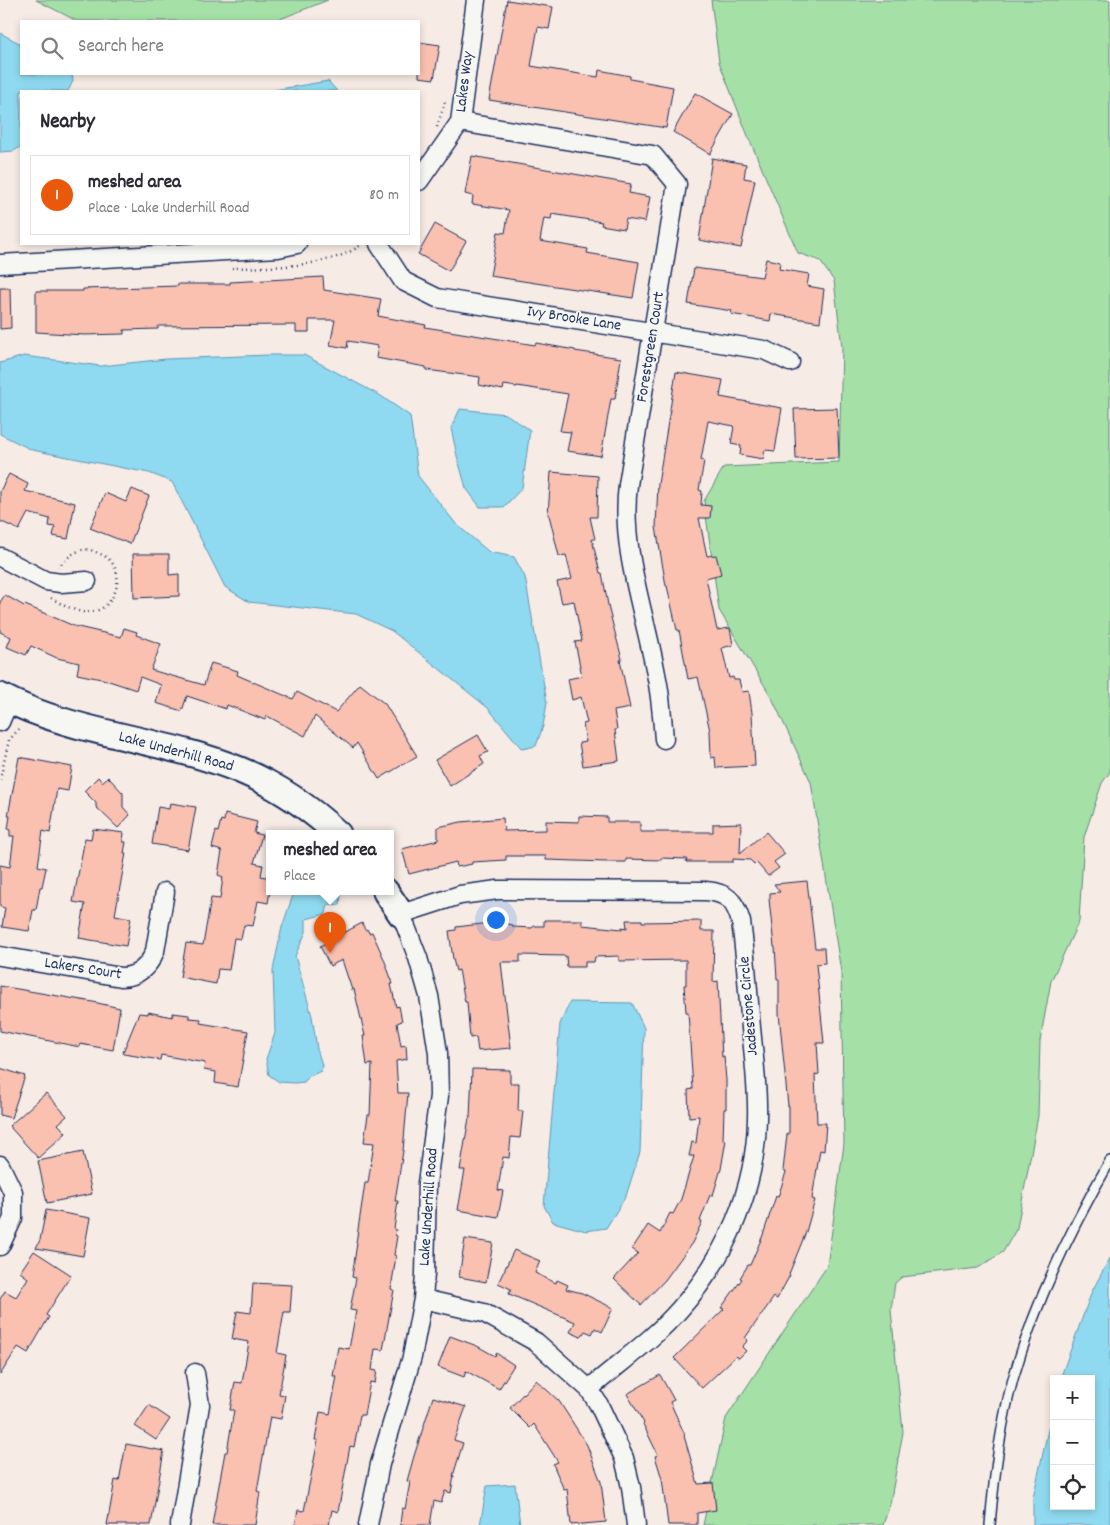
<!DOCTYPE html>
<html lang="en">
<head>
<meta charset="utf-8">
<style>
  :root { --surface:#fff; --page:#f2f2f3; --text:#2b2b33; --muted:#7c7c81; --line:#e1e1e2; --accent:#ea580c }
  body { margin:0; font-family:Dekko,sans-serif; background:var(--page); color:var(--text) }
  .controls { position:absolute; right:15px; bottom:15px; display:grid; overflow:hidden; border-radius:0px; box-shadow:0 2px 8px #0003 }
  .controls button { width:45px; height:45px; display:grid; place-items:center; padding:0; border:0; border-bottom:1px solid var(--line); background:var(--surface); color:var(--text); font:25px sans-serif }
  .you { position:absolute; left:495px; top:919px; width:18px; height:18px; margin:-12px; border:4px solid #fff; border-radius:50%; background:#1a73e8; box-shadow:0 0 0 8px #1a73e833 }
  .badge { display:grid; place-items:center; width:32px; height:32px; border-radius:50%; background:var(--accent); color:#fff; font-size:16px; font-weight:700 }
  .pin { position:absolute; translate:-50% -41px; filter:drop-shadow(0 1px 2px #0008) }
  .pin::after { content:''; position:absolute; top:26px; width:18px; height:15px; background:inherit; clip-path:polygon(0 0,100% 0,50% 100%) }
  .popup { position:absolute; left:266px; top:830px; width:128px; height:65px; box-sizing:border-box; display:grid; place-content:center; border-radius:0px; background:var(--surface); filter:drop-shadow(0 1px 4px #0005); font-size:16px; white-space:nowrap; color:var(--muted) }
  .popup b { font-size:19px; color:var(--text) }
  .popup::after { content:''; position:absolute; left:50%; top:100%; margin-left:-10px; border:10px solid transparent; border-top-color:var(--surface) }
  .list { margin:0; padding:0; list-style:none }
  h2 { display:flex; justify-content:space-between; align-items:center; height:65px; margin:0; padding:0 20px; font-size:21px }
  h2 small { font-size:16px; font-weight:400; color:var(--muted) }
  .list li { display:grid; grid-template-columns:32px 1fr auto; gap:15px; align-items:center; box-sizing:border-box; height:80px; margin:0 10px 10px; padding:0 10px; border:1px solid var(--line); border-radius:0px }
  .list b { display:block; font-size:19px; white-space:nowrap }
  .list p { margin:0; font-size:16px; white-space:nowrap; color:var(--muted) }
  .list em { font-size:16px; font-style:normal; color:var(--muted) }
  .icon { flex:none; width:28px; height:28px; fill:none; stroke:currentColor; stroke-width:2; stroke-linecap:round; stroke-linejoin:round }
  .map { position:relative; flex:none; width:1110px; height:1525px; overflow:hidden }
  .search { position:absolute; background:var(--surface); box-shadow:0 2px 8px #0003; left:20px; top:20px; width:400px; height:55px; display:flex; align-items:center; gap:12px; box-sizing:border-box; padding:0 18px; border-radius:0px; color:var(--muted); font-size:19px }
  .panel { position:absolute; background:var(--surface); box-shadow:0 2px 8px #0003; left:20px; top:90px; width:400px; height:155px; border-radius:0px }
  .map>svg:first-child { display:block }
  .green { fill:#a5e0a6; stroke:#608882 }
  .water { fill:#8fdaf0; stroke:#6196b6 }
  .building { fill:#fac0b0; stroke:#1b2f5e }
  .lines { fill:none; stroke-linecap:round; stroke-linejoin:round }
  .lane-casing { stroke:#1b2f5e; stroke-width:12 }
  .street-casing { stroke:#1b2f5e; stroke-width:21 }
  .secondary-casing { stroke:#1b2f5e; stroke-width:29 }
  .path { stroke:#1b2f5e; stroke-width:2.5; stroke-dasharray:1 4; stroke-linecap:butt }
  .lane { stroke:#f6f6f2; stroke-width:9 }
  .street { stroke:#f6f6f2; stroke-width:18 }
  .secondary { stroke:#f6f6f2; stroke-width:25 }
  .labels { text-anchor:middle; dominant-baseline:central; stroke-width:4; stroke-linejoin:round; paint-order:stroke }
  .street-label { font-size:16px; fill:#1b2f5e; stroke:#f6f6f2 }
</style>
</head>
<body>
<div class="map">
<svg width="1110" height="1525" viewBox="0 0 1110 1525">
  <rect width="100%" height="100%" fill="#f7ebe5"/>
  <filter id="ink" filterUnits="userSpaceOnUse"><feTurbulence type="fractalNoise" baseFrequency=".02" numOctaves="2"/><feDisplacementMap in="SourceGraphic" scale="10" xChannelSelector="R" yChannelSelector="G"/><feConvolveMatrix kernelMatrix="1 2 1 2 8 2 1 2 1" color-interpolation-filters="sRGB"/></filter>
  <g filter="url(#ink)">
    <path class="green" d="M36 0H328L275 21H77Z
      M711 0H1110V772L1102 783 1084 837 1079 921 1051 981 1040 1041 1038 1116 1017 1228 1003 1252 978 1268 902 1277 895 1283 891 1310 903 1432 890 1504 883 1525H703L726 1418 827 1266 844 1144 841 972 811 782 772 698 719 610 704 501 724 467 839 462 842 347 834 281 820 261 798 253 748 136 719 62Z"/>
    <path class="water" d="M0 33 21 44V74H72L73 81 68 91H21V146L14 151 0 152Z
      M328 81 337 91H271L274 90Z
      M269 355H304L381 396 410 416 418 476 456 524 489 552 514 557 525 577 547 703 543 726 536 746 522 749 488 708 392 631 356 614 249 602 225 587 172 482 149 473 32 450 0 434V363L24 356 101 366 166 359Z
      M460 409 506 414 530 430 522 488 504 507H480L466 488 457 456 451 428Z
      M294 892H340L341 894 340 905 328 904 326 914 306 919V932L295 956 312 1016 317 1049 322 1065 321 1071 310 1076 304 1082 295 1083 279 1082 269 1075 266 1059 275 1033 273 970 282 927Z
      M570 1002 632 1003 644 1028 640 1152 626 1196 606 1228 586 1231 553 1222 544 1206 560 1024Z
      M1110 1258V1525H1033V1498L1054 1403V1506H1091V1379H1060L1092 1291Z
      M515 1484 520 1525H480L487 1486Z"/>
    <path class="building" d="M507 0 553 7 549 29 538 27 531 66 598 77 599 70 630 76V79L673 87 666 128 489 100Z
      M419 42 440 45 434 79 419 77Z
      M695 93 733 114 710 154 673 132Z
      M472 156 631 184 629 193 650 197 645 222 626 219 624 229 601 225 602 222 552 214 551 219 544 218 540 241 588 249 587 253 639 262 633 298 490 276 498 232 505 233 509 210 472 204 473 196 465 194Z
      M712 158 746 164 744 178 755 180 741 248 699 240Z
      M435 224 466 241 449 271 418 254Z
      M766 259 780 262 779 269 809 274 807 286 824 289 820 322 771 314 770 321 731 314 732 311 688 304 694 268 762 277Z
      M323 277 324 290 381 299 378 316 426 325 425 327 535 345 536 343 575 350V351L621 358 615 399H611L601 456 567 451 571 432 560 431 568 394 517 386V387L504 385 503 390 479 385 480 377 426 370V367L376 358 378 346 348 341 347 348 330 345 335 320H309V332H296V325L158 326V329L124 330V334L84 335 36 332V291H83V289L178 286V284H230V282Z
      M0 288H10L11 328 0 329Z
      M676 372 723 380 720 397 782 408 775 451 765 450 763 459 740 455 741 446 731 444 734 426 708 421 701 460 704 461 699 490 702 491 701 505 711 506 710 518H699L707 556 716 555 721 574 706 578 717 630 730 628 733 645 722 648 729 678 733 677 734 680H739L742 692 749 691 752 713 755 766 716 768 715 757 711 758 710 731 698 677 688 679 679 630H677L667 586H666L656 527 658 484Z
      M837 408 839 458 796 459 794 409Z
      M551 472 598 476 597 517H590L595 539H592L600 573H602L609 610 622 659 620 660 630 708 614 711 617 729 615 730 619 761 583 766 579 743 586 742 583 724 587 723 581 697 572 700 568 679 582 676 575 642 582 641 574 601 562 603 557 582 572 579 566 555 559 556 549 515H548Z
      M9 474 28 484 25 491 75 503 68 539 53 536 55 527 49 526 50 519 28 513 19 530 0 521V491Z
      M132 489 149 496 130 544 90 528 105 493 126 502Z
      M133 554H169V575L179 574V596L134 598Z
      M5 595 24 606 25 605 74 626 121 637 124 628 137 632 136 635 161 644 151 670 204 685 211 663 238 671 237 675 293 699 297 692 336 712 360 684 385 704 417 756 379 779 357 743 353 748 315 716 305 736 267 716 265 720 227 705 226 709 187 696 182 711 156 703 161 685 140 677 136 690 106 680 77 674 79 663 57 658 31 646 26 655 7 647 11 637 0 632V602Z
      M478 735 488 752 480 756 484 764 450 786 435 760Z
      M19 757 72 767 68 791 57 789 50 833 43 831 38 866 46 868 42 887H40L36 910H33L29 931 2 927 5 908 0 907V865L10 867 14 836H10V830L8 829 10 816H8Z
      M98 777 102 782 108 777 123 793V807L130 815 118 828 96 807V803L84 791Z
      M170 803 196 807 188 850 152 844 158 807 169 809Z
      M225 814 257 822 254 833 262 835 254 863 263 865 261 876 270 878V891L268 903 258 901 253 926 244 925 241 939 234 938 229 970 218 969 216 984 180 977 186 943 203 945 211 898 220 899 223 877 218 875 222 851 212 848 216 831 218 832 221 820 224 821Z
      M579 816 607 817V822H640V832H713V824L741 823 740 853 766 832 785 854 774 862 779 868 768 876 756 862 754 864 750 860 733 859V862H686L687 859 661 858V860L626 859V862H607L546 860V856H506V860L472 862V864L457 867 456 862 409 874 402 849 438 840V827L461 822 503 818 504 831 546 830V821L579 822Z
      M93 829 124 833 123 842H126L124 853H126L115 915 131 918 126 946 79 938 85 904 73 902 85 838 91 839Z
      M807 881 815 948H824L825 963 816 964 824 1043H817L819 1074 815 1075 817 1123H826L824 1151 820 1150 812 1199 815 1200 806 1232 789 1274 790 1275 777 1299 774 1297 745 1338 748 1340 742 1347 746 1351 739 1358 736 1356 702 1388 674 1358 724 1309 721 1308 742 1279 740 1278 748 1265H750L763 1235 776 1196 778 1197 786 1172 783 1171 787 1134H789V1106H788L779 1013V979H777L775 947H774L769 899 770 898V893L780 892 774 884Z
      M544 920H582V925L622 929V927L627 928 626 920H642V922L701 921V931H714L713 982 718 981 722 1057 724 1056 726 1080V1109H724L723 1140H726L721 1169 713 1195H710L700 1221 702 1222 692 1243 665 1280 641 1305 614 1279 638 1253 632 1249 648 1225 660 1233 670 1213 673 1214 681 1199 694 1156H689L692 1142 696 1143 699 1116 689 1117 688 1090 693 1089 688 1012H686L684 985H686V960L619 961V956L595 957 594 962H585V967H567L566 956 520 955V962H501L511 1048 478 1051 476 1037 470 1038 467 1002H465L459 970 456 971 453 959 449 931 456 930V927L490 923H507V924L513 925V927L532 928 534 926H544Z
      M362 923 365 930 367 929 369 933 372 932 384 959 393 984H391L396 1007 399 1006 402 1021 397 1023 401 1046 406 1045 407 1059 396 1061 398 1093H408L403 1151 395 1201H398L394 1229 396 1230 395 1235 397 1236 394 1255 396 1256 391 1289 394 1290 383 1350 375 1349 372 1370 377 1371 375 1383 370 1382 364 1415H360L354 1447 350 1446 338 1512 332 1510 329 1525H295L298 1510 304 1511 318 1440H315L320 1412 330 1414 337 1376H333L338 1347 349 1349 356 1311 350 1310 356 1278 352 1277 357 1243H356L365 1183H368L374 1143 364 1142 368 1115H370L372 1064 367 1065 363 1036H365L354 989 352 990 342 960 330 966 320 946Z
      M0 986 93 1002 120 1008 113 1050 80 1044V1047L0 1031Z
      M148 1012 172 1017 173 1013 189 1015V1018L201 1019 200 1023 248 1031 238 1087 215 1083 216 1072 204 1070 205 1063 161 1055 160 1060 124 1054 123 1052 139 1013 148 1014Z
      M0 1068 25 1076 11 1118 0 1115Z
      M472 1069 510 1070V1083H519L518 1111H523L520 1138 511 1137 509 1158 503 1157 498 1190 503 1191 498 1217 458 1210 465 1170H460L469 1118H470Z
      M46 1093 67 1116 58 1124 66 1133 38 1158 9 1126Z
      M83 1152 92 1194 47 1203 38 1161Z
      M46 1210 90 1218 83 1256 36 1248 40 1240Z
      M465 1239 493 1243 486 1282 459 1277Z
      M514 1250 540 1261 535 1273 556 1283 557 1280 568 1285 566 1289 582 1293 613 1308 602 1332 595 1328 592 1334 585 1331 581 1337 570 1332 575 1322 509 1294 511 1289 498 1283Z
      M34 1251 71 1275 46 1315 49 1317 28 1353 18 1347 0 1375V1299L5 1291 16 1297 28 1278 20 1272Z
      M253 1283 292 1285 290 1312H284L277 1353 286 1355 279 1394 285 1395 281 1419 270 1417 257 1491 260 1492 255 1525H212L219 1485 225 1452H227L234 1410H230L235 1382 242 1383 249 1342 232 1339 237 1311 251 1313Z
      M450 1336 477 1346 495 1356 496 1353 514 1365 499 1389 466 1371 464 1377 438 1367Z
      M660 1375 674 1400 670 1402 685 1435 684 1436 698 1484 713 1483 716 1510 697 1513V1525H668L662 1479 655 1456 658 1455 643 1424 644 1423 627 1394Z
      M536 1380 559 1401 587 1445 601 1482 606 1522 571 1525 567 1489 564 1490 553 1464 558 1462 534 1424 530 1428 510 1408Z
      M433 1397 466 1407 454 1440 463 1443 453 1476H454L451 1493 445 1491 441 1503 434 1501 430 1525H400L402 1508 405 1509 410 1482 407 1481 414 1456Z
      M149 1405 170 1419 156 1440 135 1426Z
      M126 1444 164 1451 151 1525H107L115 1480 119 1481Z"/>
    <g class="lines">
      <g class="lane-casing">
        <path id="lane" d="M990 1525C994 1477 1000 1426 1013 1379 1035 1302 1070 1230 1110 1161"/>
      </g>
      <g class="street-casing">
        <path id="street" d="M460 122 653 155 677 184 628 485C620 549 645 612 656 674 661 696 662 717 664 739
          M419 181 460 122 476 0
          M379 244 403 281 437 298 764 350 790 362
          M0 264 278 248 297 244
          M0 557 46 581 61 583 87 581
          M0 722 9 701
          M0 956 121 977C138 977 149 966 155 951L165 892
          M0 1165 13 1192V1218L0 1246
          M423 1299 484 1313 536 1342 589 1389 599 1405 624 1458 631 1487 636 1525
          M180 1525 200 1405 195 1373
          M368 1525 380 1464 412 1357 423 1299 425 1274 427 1183 439 1096 438 1053 429 996 418 958 401 914 460 895 498 890 706 891C728 893 735 901 741 922 746 957 748 993 751 1028 754 1058 758 1089 757 1119 756 1189 726 1257 680 1309 654 1339 619 1363 589 1389"/>
      </g>
      <g class="secondary-casing">
        <path id="secondary" d="M0 696C75 735 162 738 240 770 276 785 309 807 338 834
          M386 892 401 914"/>
      </g>
      <path class="path" d="M437 127 446 99
        M232 268C270 267 332 268 362 244
        M51 598C60 603 72 610 83 612 116 617 133 565 98 553 92 550 86 548 79 551 70 554 65 561 58 567
        M0 780 9 740 21 727"/>
      <use href="#lane" class="lane"/>
      <use href="#street" class="street"/>
      <use href="#secondary" class="secondary"/>
    </g>
  </g>
  <g class="labels">
    <g class="street-label">
      <text transform="translate(465 82) rotate(-83)">Lakes Way</text>
      <text transform="translate(574 319) rotate(9)">Ivy Brooke Lane</text>
      <text transform="translate(651 347) rotate(-81)">Forestgreen Court</text>
      <text transform="translate(176 752) rotate(15)">Lake Underhill Road</text>
      <text transform="translate(83 969) rotate(9)">Lakers Court</text>
      <text transform="translate(749 1006) rotate(-95)">Jadestone Circle</text>
      <text transform="translate(429 1207) rotate(-86)">Lake Underhill Road</text>
    </g>
  </g>
</svg>
<div class="controls">
<button>+</button>
<button>−</button>
<button><svg class="icon" aria-label="locate" viewBox="0 0 24 24"><circle cx="12" cy="12" r="6"/><path d="M12 2v4M12 18v4M2 12h4M18 12h4"/></svg></button>
</div>
<div class="you"></div>
<div class="pin badge" style="left:330px;top:953px">1</div>
<div class="popup"><b>meshed area</b>Place</div>
<div class="search"><svg class="icon" aria-label="search" viewBox="0 0 24 24"><circle cx="10" cy="10" r="6"/><path d="M15 15l6 6"/></svg>Search here</div>
<section class="panel">
<h2>Nearby<small></small></h2>
<ul class="list">
<li><span class="badge">1</span><div><b>meshed area</b><p>Place · Lake Underhill Road</p></div><em>80 m</em></li>
</ul>
</section>
</div>
</body>
</html>
